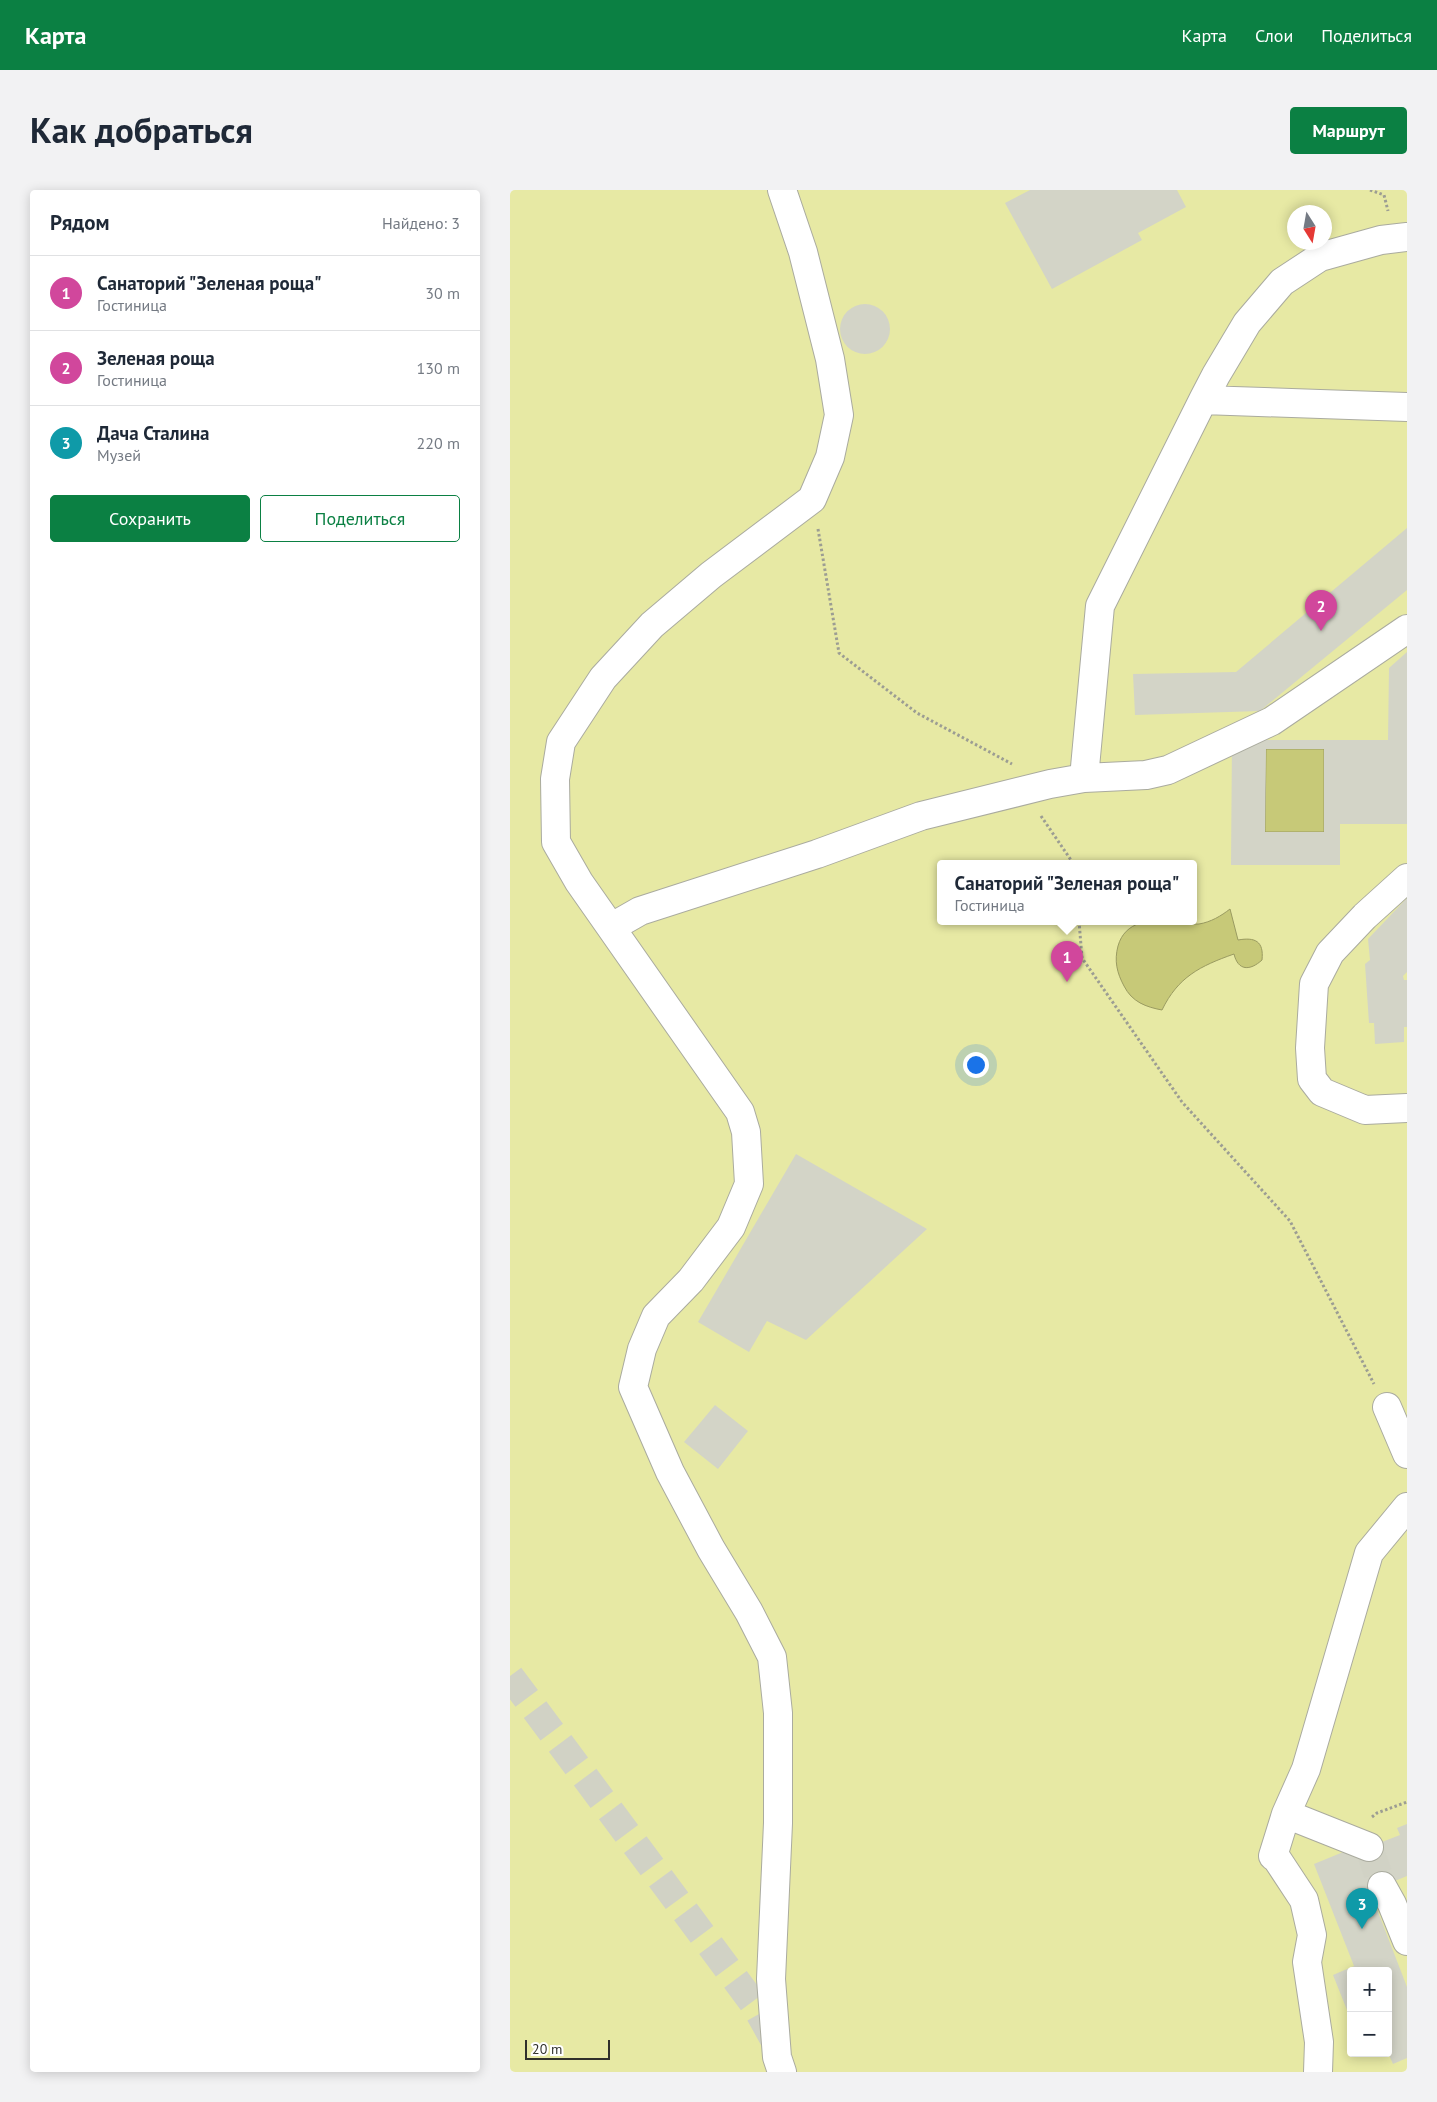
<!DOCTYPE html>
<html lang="ru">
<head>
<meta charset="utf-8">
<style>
  :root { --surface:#fff; --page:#f2f2f3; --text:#1f2937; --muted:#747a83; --line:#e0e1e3; --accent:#0b8043 }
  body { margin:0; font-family:"PT Sans",sans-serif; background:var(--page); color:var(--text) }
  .controls { position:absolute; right:15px; bottom:15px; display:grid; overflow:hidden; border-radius:5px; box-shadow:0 2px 12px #0003 }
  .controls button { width:45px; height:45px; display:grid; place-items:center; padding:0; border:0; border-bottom:1px solid var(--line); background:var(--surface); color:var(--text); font:25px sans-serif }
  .compass { position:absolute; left:777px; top:15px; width:45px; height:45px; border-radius:50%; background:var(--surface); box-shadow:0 2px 12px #0003; rotate:169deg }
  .scale { position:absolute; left:15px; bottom:12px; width:85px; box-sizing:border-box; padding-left:5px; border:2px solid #30302b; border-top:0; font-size:14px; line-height:18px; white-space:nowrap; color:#30302b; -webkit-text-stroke:4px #fff; paint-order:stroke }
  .you { position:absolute; left:465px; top:874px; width:18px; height:18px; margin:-12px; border:4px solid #fff; border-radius:50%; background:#1a73e8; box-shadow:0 0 0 8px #1a73e833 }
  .badge { display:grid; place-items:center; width:32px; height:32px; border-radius:50%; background:var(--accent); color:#fff; font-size:16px; font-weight:700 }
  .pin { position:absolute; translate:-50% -41px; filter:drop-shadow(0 1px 2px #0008) }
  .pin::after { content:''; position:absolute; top:26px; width:18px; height:15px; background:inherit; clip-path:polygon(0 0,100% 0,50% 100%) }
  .popup { position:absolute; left:427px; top:670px; width:260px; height:65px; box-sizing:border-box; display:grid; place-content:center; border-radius:5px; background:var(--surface); filter:drop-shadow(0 1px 4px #0005); font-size:16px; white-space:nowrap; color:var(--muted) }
  .popup b { font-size:19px; color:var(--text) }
  .popup::after { content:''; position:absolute; left:50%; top:100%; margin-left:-10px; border:10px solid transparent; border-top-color:var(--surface) }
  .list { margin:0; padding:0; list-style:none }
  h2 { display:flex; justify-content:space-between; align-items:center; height:65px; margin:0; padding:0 20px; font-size:21px }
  h2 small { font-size:16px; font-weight:400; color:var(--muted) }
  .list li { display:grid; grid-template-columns:32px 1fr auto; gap:15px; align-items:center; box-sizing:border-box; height:75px; padding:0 20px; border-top:1px solid var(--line) }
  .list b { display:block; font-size:19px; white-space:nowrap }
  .list p { margin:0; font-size:16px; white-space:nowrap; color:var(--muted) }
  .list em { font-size:16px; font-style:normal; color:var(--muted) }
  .actions { display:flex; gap:10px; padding:15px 20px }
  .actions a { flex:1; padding:11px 0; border:1px solid var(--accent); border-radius:5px; text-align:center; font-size:18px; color:var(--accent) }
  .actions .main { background:var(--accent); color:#fff }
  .map { position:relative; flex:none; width:897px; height:1882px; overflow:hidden; border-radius:5px }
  header { display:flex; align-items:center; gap:30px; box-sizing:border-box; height:70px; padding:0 25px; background:var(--accent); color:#fff }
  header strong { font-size:24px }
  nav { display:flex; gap:28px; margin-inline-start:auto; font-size:18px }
  .intro { display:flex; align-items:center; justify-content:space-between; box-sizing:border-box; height:120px; padding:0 30px }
  h1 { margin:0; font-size:35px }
  .button { padding:12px 22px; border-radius:5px; background:var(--accent); color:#fff; font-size:18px; font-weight:700 }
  main { display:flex; gap:30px; padding:0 30px }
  aside { flex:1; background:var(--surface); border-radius:5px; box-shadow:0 2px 12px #0003 }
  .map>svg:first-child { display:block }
  .green { fill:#e7e9a4; fill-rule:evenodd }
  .water { fill:#c7c978; stroke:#9a9b61 }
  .building { fill:#d3d4c7; fill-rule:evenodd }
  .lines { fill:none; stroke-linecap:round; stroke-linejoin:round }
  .minor-tunnel { stroke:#d1d2c5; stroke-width:28; stroke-dasharray:28 14; stroke-linecap:butt }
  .highway-tunnel { stroke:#d1d2c5; stroke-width:28; stroke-dasharray:28 14; stroke-linecap:butt }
  .minor-casing { stroke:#aaab9f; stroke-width:30 }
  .path { stroke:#9c9d93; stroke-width:3; stroke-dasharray:2.5 2.5; stroke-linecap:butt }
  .minor { stroke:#fff; stroke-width:28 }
</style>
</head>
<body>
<header>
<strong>Карта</strong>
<nav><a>Карта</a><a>Слои</a><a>Поделиться</a></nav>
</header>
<div class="intro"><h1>Как добраться</h1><a class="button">Маршрут</a></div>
<main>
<aside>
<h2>Рядом<small>Найдено: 3</small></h2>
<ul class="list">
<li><span class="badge" style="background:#d1479c">1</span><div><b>Санаторий &quot;Зеленая роща&quot;</b><p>Гостиница</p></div><em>30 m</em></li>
<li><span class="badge" style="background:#d1479c">2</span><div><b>Зеленая роща</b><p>Гостиница</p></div><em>130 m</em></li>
<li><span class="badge" style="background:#0f9aa8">3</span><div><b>Дача Сталина</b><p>Музей</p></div><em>220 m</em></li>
</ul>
<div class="actions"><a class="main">Сохранить</a><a>Поделиться</a></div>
</aside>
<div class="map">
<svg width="897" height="1882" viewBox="0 0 897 1882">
  <rect width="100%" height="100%" fill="#f9faec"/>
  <path class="green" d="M0 0H897V1882H0ZM784 22H814V52H784ZM431 673H683V731H431ZM841 1781H878V1863H841Z"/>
  <path class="water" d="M756 559H814V642H755Z
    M720 719 728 750C745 747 754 751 752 770 740 781 728 781 724 764 690 776 668 787 652 820 636 817 622 812 614 796 607 783 604 771 608 756 615 731 640 729 662 731 671 732 680 735 689 734 701 732 711 726 720 719Z"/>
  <path class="building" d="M520 0H667L676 17 628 43 632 50 542 99 495 13Z
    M330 139a25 25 0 1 1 50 0a25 25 0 1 1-50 0Z
    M897 338V400L750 521 625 525 623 484 726 482Z
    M897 462V634H830V675H721L722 550H878L879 478ZM756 559H814V642H755Z
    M897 708V782L893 786 894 790H897V837H894V852L865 854 864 833H859L855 774 860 770 858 749Z
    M286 964 417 1039 296 1150 257 1131 239 1162 188 1132Z
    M205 1215 238 1241 208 1279 174 1252Z
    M897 1634V1686L860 1701 897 1797V1868L883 1874 878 1863V1781H841V1830L823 1785 844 1776 804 1674 843 1658 859 1657 890 1645 887 1638Z"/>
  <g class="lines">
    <path class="minor-tunnel" d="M859 1657 872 1696"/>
    <path class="highway-tunnel" d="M0 1486 246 1817 268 1857"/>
    <g class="minor-casing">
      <path id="minor" d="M693 210 706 185 737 133 772 92 810 67 871 50 897 47
        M574 588 590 416 693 210 897 217
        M897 688 855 726 820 763 804 794 800 858 802 889 812 902 855 920 897 918
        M102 737 130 721 307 664 411 626 540 594 574 588 636 585 658 580 762 531 897 439
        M877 1217 897 1264
        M776 1624 859 1657
        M872 1696 882 1714 897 1751
        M272 1882 267 1867 261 1789 268 1633V1523L262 1467 239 1422 201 1359 160 1282 123 1197 132 1159 146 1126 181 1090 221 1037 239 994 236 942 230 922 69 692 46 652 45 589 51 552 93 488 142 435 201 385 302 309 320 267 329 225 320 169 293 62 272 0
        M808 1882 809 1852 797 1772 802 1745 794 1710 767 1669 763 1666 776 1624 796 1579 859 1363 897 1317"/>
    </g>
    <path class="path" d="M860 0 874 5 878 21
      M308 339 329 463 407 523 502 574
      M531 626 563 673
      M569 731 572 768 672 912 780 1031 864 1194
      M862 1627 867 1623 897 1612"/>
    <use href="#minor" class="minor"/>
  </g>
</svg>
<div class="controls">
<button>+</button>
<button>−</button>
</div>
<svg class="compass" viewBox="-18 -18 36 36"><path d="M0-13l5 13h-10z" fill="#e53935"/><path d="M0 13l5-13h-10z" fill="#747a83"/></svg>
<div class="scale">20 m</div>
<div class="you"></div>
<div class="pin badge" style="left:557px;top:792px;background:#d1479c">1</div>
<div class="popup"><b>Санаторий &quot;Зеленая роща&quot;</b>Гостиница</div>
<div class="pin badge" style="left:811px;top:441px;background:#d1479c">2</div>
<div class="pin badge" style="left:852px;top:1739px;background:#0f9aa8">3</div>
</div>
</main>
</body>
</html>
